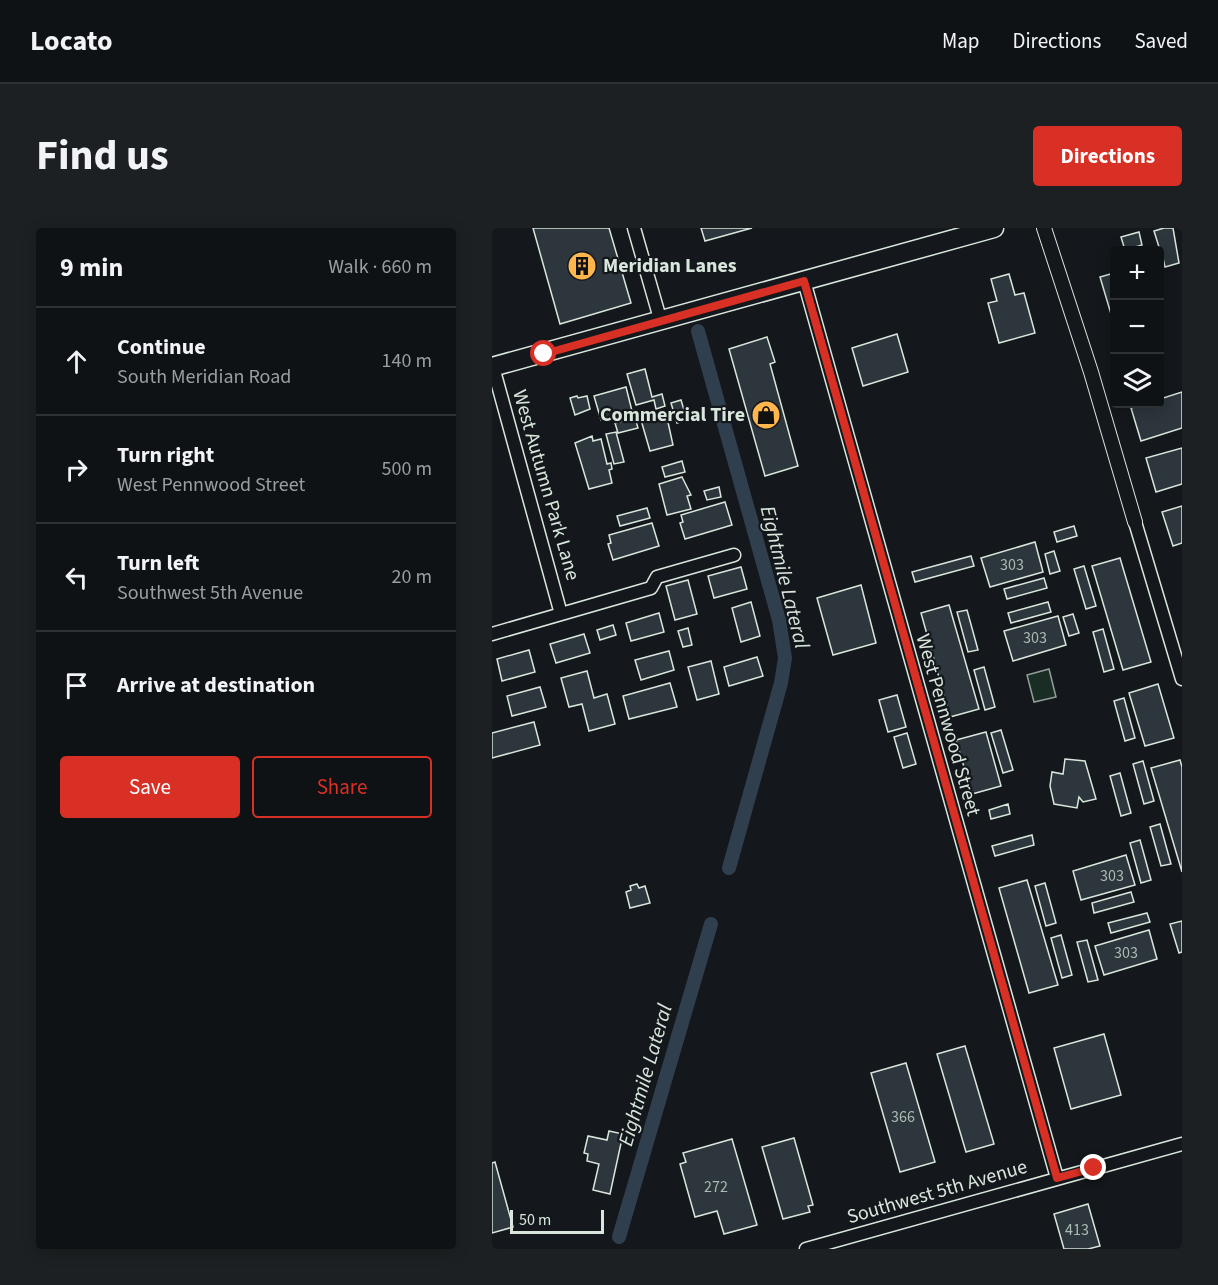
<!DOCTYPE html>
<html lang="en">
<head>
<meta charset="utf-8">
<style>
  :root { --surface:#0f1215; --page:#1d2022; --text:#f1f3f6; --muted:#9b9ea0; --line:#2f3234; --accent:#d93025 }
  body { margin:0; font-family:"Source Sans 3",sans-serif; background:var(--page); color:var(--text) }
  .controls { position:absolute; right:18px; top:18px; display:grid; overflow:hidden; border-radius:6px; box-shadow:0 3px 15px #0003 }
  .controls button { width:54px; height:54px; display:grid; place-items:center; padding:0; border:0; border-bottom:2px solid var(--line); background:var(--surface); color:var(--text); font:30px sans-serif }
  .scale { position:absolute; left:18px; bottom:15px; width:94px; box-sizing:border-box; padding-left:6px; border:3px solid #d8e6dc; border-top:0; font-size:16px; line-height:21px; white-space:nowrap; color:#d8e6dc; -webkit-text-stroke:4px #14181c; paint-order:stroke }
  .stop { position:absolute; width:18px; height:18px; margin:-14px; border:4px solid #d93025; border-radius:50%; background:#fff }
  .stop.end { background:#d93025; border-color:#fff; box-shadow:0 2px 6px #0008 }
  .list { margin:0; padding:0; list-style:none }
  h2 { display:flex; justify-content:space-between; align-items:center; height:78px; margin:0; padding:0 24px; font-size:26px }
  h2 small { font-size:20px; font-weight:400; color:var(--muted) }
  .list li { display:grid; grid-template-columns:39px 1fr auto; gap:18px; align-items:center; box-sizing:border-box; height:108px; padding:0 24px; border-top:2px solid var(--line) }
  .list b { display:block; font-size:22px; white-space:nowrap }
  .list p { margin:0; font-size:20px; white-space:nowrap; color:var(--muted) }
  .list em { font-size:20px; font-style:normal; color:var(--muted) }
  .actions { display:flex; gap:12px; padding:18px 24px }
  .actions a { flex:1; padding:14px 0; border:2px solid var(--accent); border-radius:6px; text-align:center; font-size:21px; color:var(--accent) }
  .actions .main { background:var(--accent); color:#fff }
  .icon { flex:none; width:33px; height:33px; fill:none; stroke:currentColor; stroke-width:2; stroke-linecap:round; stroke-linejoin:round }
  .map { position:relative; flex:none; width:690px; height:1021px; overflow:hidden; border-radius:6px }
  header { display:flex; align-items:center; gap:36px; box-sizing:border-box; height:84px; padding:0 30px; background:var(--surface); border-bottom:2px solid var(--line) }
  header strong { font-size:28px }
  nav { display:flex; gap:33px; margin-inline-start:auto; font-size:21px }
  .intro { display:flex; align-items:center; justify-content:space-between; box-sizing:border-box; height:144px; padding:0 36px }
  h1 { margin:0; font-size:42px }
  .button { padding:15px 27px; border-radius:6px; background:var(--accent); color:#fff; font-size:21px; font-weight:700 }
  main { display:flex; gap:36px; padding:0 36px }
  aside { flex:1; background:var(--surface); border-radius:6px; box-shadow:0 3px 15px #0003 }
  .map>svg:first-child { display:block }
  .green { fill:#1a2d24; stroke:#939e99; stroke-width:1.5 }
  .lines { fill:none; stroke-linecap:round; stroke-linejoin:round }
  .canal { stroke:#2f3f4d; stroke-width:14 }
  .building { fill:#2c363c; stroke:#d8e6dc; stroke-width:1.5 }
  .minor-casing { stroke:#d8e6dc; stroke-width:15 }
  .tertiary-casing { stroke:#d8e6dc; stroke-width:16 }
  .primary-casing { stroke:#d8e6dc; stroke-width:21 }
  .minor { stroke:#14181c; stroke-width:12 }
  .tertiary { stroke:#14181c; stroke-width:14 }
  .primary { stroke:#14181c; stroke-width:18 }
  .fence { stroke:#d8e6dc; stroke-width:1.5; stroke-dasharray:8 3; stroke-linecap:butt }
  .route { stroke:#d93025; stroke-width:8 }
  .labels { text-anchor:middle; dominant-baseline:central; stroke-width:4.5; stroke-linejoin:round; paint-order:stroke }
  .number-label { font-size:16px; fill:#adbab4 }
  .poi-label { font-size:20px; font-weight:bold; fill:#d8e6dc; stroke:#14181c; text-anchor:start }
  .street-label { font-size:20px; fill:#d8e6dc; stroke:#14181c }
  .water-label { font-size:21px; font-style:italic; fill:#d8e6dc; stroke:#14181c }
</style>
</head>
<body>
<header>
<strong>Locato</strong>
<nav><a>Map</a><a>Directions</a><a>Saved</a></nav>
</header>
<div class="intro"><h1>Find us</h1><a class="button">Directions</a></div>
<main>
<aside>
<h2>9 min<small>Walk · 660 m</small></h2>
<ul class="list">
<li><svg class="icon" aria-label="ahead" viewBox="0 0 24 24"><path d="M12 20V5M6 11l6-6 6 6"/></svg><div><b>Continue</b><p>South Meridian Road</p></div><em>140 m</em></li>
<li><svg class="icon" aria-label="right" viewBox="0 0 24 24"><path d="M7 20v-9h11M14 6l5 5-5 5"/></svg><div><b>Turn right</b><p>West Pennwood Street</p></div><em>500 m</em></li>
<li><svg class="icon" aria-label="left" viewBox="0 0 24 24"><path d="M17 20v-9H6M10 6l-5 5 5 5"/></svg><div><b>Turn left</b><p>Southwest 5th Avenue</p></div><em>20 m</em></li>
<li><svg class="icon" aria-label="arrive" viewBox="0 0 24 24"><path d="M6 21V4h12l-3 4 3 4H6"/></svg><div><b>Arrive at destination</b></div></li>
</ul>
<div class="actions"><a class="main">Save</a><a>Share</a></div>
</aside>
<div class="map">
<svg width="690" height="1021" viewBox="0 0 690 1021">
  <rect width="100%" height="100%" fill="#14181c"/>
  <path class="green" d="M557 441 564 469 542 474 535 447Z"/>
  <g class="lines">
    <path class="canal" d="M206 103 287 392 293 430 289 455 237 640
      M127 1009 219 696"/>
  </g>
  <path class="building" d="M41 0H117L139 75 68 96Z
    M209 0H260L213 13Z
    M672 0H681L687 35 673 39 671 30 668 31V22L662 21 667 19 662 3Z
    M647 4 650 17 640 20 641 22H633L629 9Z
    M622 45V96L608 49Z
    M517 46 523 67 532 65 543 105 507 115 496 75 505 73 499 51Z
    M405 106 416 144 371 158 360 120Z
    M275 109 283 134 278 136 306 238 273 248 237 121Z
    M153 141 160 169 170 166 173 178 164 181 162 172 144 177 135 146Z
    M134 159 140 183 109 192 102 168Z
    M690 164V200L649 213 639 180 653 176H668V171Z
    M85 168 86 170 95 168 98 181 83 187 78 170Z
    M189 172 195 192 185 195 179 175Z
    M174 185 181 217 158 223 149 192Z
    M143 190 146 200 126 205 123 195Z
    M124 204 132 234 122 236 114 206Z
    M100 208 101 213 109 211 115 236 119 235 120 241 117 242 120 255 97 261 83 215Z
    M690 220V256L664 264 654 230Z
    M190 233 193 244 173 249 170 239Z
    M190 249 199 267 195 268 199 281 175 287 167 256Z
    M227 259 229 269 215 272 212 263Z
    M233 274 240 297 193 311 188 295 191 294 189 287Z
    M690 278V315L681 318 670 284Z
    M155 280 158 290 128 298 125 288Z
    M160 295 167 318 121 332 116 316 119 315 117 307Z
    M582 298 585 308 565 314 562 304Z
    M543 314 551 344 498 359 489 330Z
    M562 323 568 343 558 346 553 326Z
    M479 328 482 338 423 354 420 344Z
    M628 330 659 434 631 442 600 338Z
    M592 338 604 378 594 381 582 341Z
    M249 339 255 361 222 370 216 348Z
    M552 350 555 360 515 371 512 361Z
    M196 352 205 386 183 392 174 358Z
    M369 357 384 415 341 427 325 370Z
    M259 374 268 408 249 414 240 380Z
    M556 374 559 384 519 395 516 385Z
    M457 377 487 481 458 489 429 385Z
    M475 382 486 422 476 424 465 384Z
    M167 385 172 404 139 413 134 395Z
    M581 386 587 405 577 408 571 389Z
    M566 388 574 417 521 433 512 403Z
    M121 397 124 407 108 412 105 402Z
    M196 400 200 417 191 419 186 403Z
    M611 401 622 441 612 444 601 404Z
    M92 406 98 425 64 435 58 416Z
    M37 422 43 444 10 453 5 431Z
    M177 423 182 442 149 452 143 432Z
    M265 429 271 448 237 458 232 439Z
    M219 433 227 466 205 472 196 439Z
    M492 439 503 479 493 482 482 442Z
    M95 443 102 470 115 466 123 496 97 503 90 476 77 479 69 450Z
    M178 455 185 479 137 491 131 468Z
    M666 456 682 510 653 518 637 465Z
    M48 459 54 479 20 488 15 468Z
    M405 467 414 499 396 504 387 472Z
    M632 470 643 510 633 513 622 473Z
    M42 494 48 517 0 530V505Z
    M509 502 521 542 511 545 499 505Z
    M494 504 509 558 480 566 464 512Z
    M415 505 424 536 411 540 402 509Z
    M573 531 593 533 604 571 591 574 587 569 585 580 562 576 558 558 560 544 571 546Z
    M688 532 690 539V644L659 540Z
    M651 533 662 573 652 576 641 536Z
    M628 545 639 585 629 588 618 548Z
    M516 576 518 586 499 591 497 582Z
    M668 596 679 636 669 638 658 599Z
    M540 607 542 617 503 628 500 618Z
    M648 612 659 652 649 655 638 615Z
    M634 627 643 657 589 672 581 643Z
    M535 652 566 757 537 765 507 660Z
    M553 655 564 695 554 698 543 658Z
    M145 656 147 660 153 658 158 675 138 680 134 664 139 662 138 658Z
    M639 664 642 674 602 685 600 675Z
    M655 685 658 694 619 705 616 695Z
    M690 693V724L687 725 678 696Z
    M657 702 665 731 612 747 603 718Z
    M569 707 580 747 570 750 559 710Z
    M595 712 606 752 596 754 585 714Z
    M612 806 629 867 579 881 562 820Z
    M473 818 502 916 474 924 445 826Z
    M414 835 443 934 408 944 379 845Z
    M117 903 131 906 118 966 101 962 107 936 95 933 96 926 92 925 96 908 115 912Z
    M302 910 321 977 316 978 318 984 291 991 270 919Z
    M240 911 265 997 232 1006 225 983 203 989 188 936 194 934 191 925Z
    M3 934 21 999 0 1005V935Z
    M596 976 608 1018 596 1021H572L562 986Z"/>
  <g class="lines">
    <g class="minor-casing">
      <path id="minor" d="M142 0 169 94
        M312 53 565 950
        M1 139 69 386
        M643 294 690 451
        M0 406 159 360 165 349 242 327
        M314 1021 690 916"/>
    </g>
    <g class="tertiary-casing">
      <path id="tertiary" d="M552 0 599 144 643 294"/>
    </g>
    <g class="primary-casing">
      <path id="primary" d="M0 139 502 0"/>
    </g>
    <use href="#minor" class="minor"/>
    <use href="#tertiary" class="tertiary"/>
    <use href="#primary" class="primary"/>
    <path class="fence" d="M634 176 635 179 644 176"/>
  </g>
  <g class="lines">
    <path class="route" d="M52 126 312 53 565 950 602 940"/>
  </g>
  <defs>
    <g id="building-disc" transform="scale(1.5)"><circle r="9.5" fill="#ffb74d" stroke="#14181c"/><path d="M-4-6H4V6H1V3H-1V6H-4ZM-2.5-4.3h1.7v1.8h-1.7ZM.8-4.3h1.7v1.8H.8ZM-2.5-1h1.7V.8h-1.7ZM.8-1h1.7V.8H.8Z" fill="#111"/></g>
    <g id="shop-disc" transform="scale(1.5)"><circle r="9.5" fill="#ffb74d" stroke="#14181c"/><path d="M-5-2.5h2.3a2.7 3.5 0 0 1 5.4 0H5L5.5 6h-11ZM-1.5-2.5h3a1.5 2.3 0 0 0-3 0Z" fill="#111"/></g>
  </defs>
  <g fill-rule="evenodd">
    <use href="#building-disc" x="90" y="38"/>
    <use href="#shop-disc" x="274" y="187"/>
  </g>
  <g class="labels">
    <g class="number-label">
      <text x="520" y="337">303</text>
      <text x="543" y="410">303</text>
      <text x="620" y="648">303</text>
      <text x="634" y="725">303</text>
      <text x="411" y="889">366</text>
      <text x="224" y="959">272</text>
      <text x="585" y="1002">413</text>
    </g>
    <g class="poi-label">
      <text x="111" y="38">Meridian Lanes</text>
      <text x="253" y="187" text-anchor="end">Commercial Tire</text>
    </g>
    <g class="street-label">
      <text transform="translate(54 257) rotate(74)">West Autumn Park Lane</text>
      <text transform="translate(456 497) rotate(74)">West Pennwood Street</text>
      <text transform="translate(445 964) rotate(-16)">Southwest 5th Avenue</text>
    </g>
    <g class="water-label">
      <text transform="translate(293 349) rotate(76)">Eightmile Lateral</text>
      <text transform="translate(153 847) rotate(-74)">Eightmile Lateral</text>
    </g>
  </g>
</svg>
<div class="controls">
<button>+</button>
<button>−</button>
<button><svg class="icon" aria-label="layers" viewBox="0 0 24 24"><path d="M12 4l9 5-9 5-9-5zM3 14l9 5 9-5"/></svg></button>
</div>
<div class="scale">50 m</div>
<div class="stop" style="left:52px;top:126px"></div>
<div class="stop end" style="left:602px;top:940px"></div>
</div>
</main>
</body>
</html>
